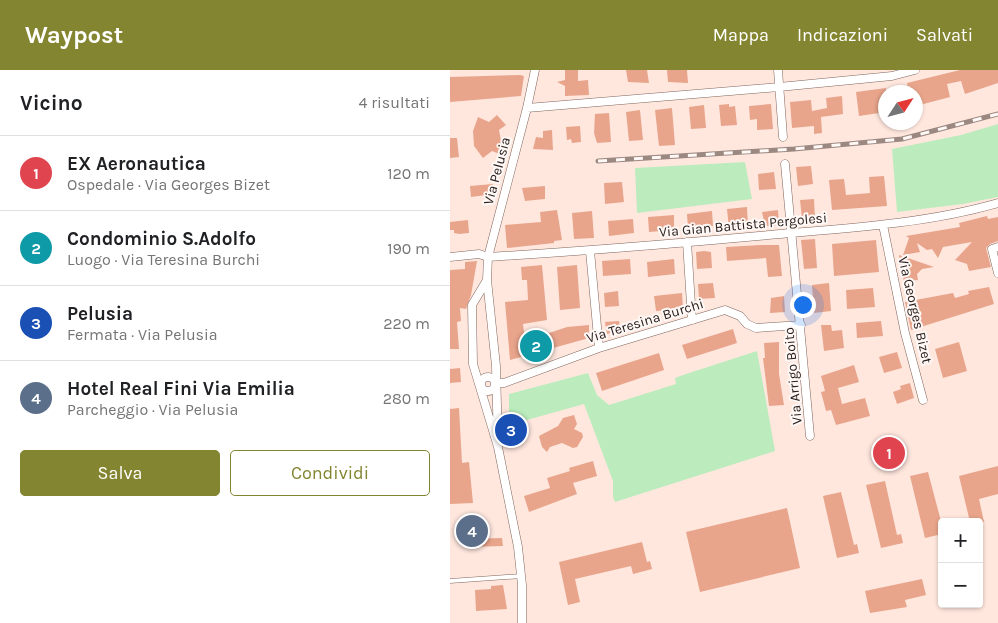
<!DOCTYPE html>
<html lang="it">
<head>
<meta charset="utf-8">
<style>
  :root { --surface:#fff; --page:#f2f2f2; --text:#202124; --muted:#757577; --line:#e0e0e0; --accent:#848530 }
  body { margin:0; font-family:Karla,sans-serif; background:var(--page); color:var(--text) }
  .controls { position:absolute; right:15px; bottom:15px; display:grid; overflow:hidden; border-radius:5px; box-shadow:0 1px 4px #0004 }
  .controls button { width:45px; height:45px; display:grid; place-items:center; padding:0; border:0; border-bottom:1px solid var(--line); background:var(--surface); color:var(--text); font:25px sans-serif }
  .compass { position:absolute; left:428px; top:15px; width:45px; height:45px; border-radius:50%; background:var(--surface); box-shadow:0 1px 4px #0004; rotate:54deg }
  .you { position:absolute; left:352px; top:234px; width:18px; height:18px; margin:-12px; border:4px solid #fff; border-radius:50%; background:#1a73e8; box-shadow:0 0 0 8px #1a73e833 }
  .badge { display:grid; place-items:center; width:32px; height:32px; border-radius:50%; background:var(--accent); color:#fff; font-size:16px; font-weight:700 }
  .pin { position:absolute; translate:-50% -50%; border:2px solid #fff; box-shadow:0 1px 5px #0006 }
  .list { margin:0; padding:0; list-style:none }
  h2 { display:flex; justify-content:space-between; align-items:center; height:65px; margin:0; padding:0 20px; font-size:21px }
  h2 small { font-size:16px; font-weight:400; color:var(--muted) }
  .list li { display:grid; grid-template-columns:32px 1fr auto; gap:15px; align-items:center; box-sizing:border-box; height:75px; padding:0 20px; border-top:1px solid var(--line) }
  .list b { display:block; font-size:19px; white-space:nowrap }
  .list p { margin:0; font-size:16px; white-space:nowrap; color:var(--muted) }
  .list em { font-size:16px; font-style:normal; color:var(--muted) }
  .actions { display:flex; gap:10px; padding:15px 20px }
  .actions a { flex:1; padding:11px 0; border:1px solid var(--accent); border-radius:5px; text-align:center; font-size:18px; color:var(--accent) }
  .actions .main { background:var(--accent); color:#fff }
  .map { position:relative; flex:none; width:548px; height:553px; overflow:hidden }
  header { display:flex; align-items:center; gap:30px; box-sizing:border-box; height:70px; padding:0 25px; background:var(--accent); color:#fff }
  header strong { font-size:24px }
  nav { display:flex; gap:28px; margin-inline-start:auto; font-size:18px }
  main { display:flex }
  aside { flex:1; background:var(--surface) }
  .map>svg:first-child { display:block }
  .green { fill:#bcecbd }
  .building { fill:#e9a58c }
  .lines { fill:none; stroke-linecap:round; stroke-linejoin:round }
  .lane-casing { stroke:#80665d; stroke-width:5 }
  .street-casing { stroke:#80665d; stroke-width:9 }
  .lane { stroke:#fff; stroke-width:4 }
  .street { stroke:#fff; stroke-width:8 }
  .rail-casing { stroke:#9a8881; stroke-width:5 }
  .rail { stroke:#fef8f6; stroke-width:3; stroke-dasharray:9; stroke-linecap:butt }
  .labels { text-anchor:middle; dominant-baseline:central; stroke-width:4; stroke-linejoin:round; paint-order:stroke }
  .street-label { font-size:14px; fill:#2b201c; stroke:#fef8f6 }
</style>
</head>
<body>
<header>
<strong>Waypost</strong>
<nav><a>Mappa</a><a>Indicazioni</a><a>Salvati</a></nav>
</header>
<main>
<aside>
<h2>Vicino<small>4 risultati</small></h2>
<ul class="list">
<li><span class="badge" style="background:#e0444e">1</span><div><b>EX Aeronautica</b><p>Ospedale · Via Georges Bizet</p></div><em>120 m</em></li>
<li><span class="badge" style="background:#0f9aa8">2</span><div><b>Condominio S.Adolfo</b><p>Luogo · Via Teresina Burchi</p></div><em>190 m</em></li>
<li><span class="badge" style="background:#1a4fb4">3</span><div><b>Pelusia</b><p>Fermata · Via Pelusia</p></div><em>220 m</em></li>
<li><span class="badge" style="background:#5c6f8a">4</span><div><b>Hotel Real Fini Via Emilia</b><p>Parcheggio · Via Pelusia</p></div><em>280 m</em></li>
</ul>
<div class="actions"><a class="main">Salva</a><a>Condividi</a></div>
</aside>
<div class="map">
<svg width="548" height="553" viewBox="0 0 548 553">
  <rect width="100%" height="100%" fill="#ffe7de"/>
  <path class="green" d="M548 54V127L513 134 447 142 442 79 511 65Z
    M295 92 302 129 187 143 185 98Z
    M307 281 325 381 165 432 163 427V411L134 334 59 355V324L138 303 147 325 159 335 226 314 225 308 233 305Z"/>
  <path class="building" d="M115 0H128V11L138 10 139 25 115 26V16L107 12 115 10Z
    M176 0H197L199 13 178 12Z
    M217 0H237L238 13 218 12Z
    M510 0H548V13L515 24 511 11 497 14 500 27 466 36V22H459L457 13Z
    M70 5 74 6 71 26 0 32V7Z
    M436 18V42L409 46 406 22Z
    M392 26 393 44 371 47 372 63 364 64V56L342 58 340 32 361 30 362 41 377 38 376 28Z
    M279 34V37L285 36 287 55 271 56 269 35Z
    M321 34 323 59 307 60V49L300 50 299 36Z
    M254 35 256 58 241 59 239 37Z
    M222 38 225 75 209 76 205 40Z
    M190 40 193 70 179 71 176 42Z
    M159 43 161 72 147 73 144 63 145 44Z
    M47 45 56 55 49 60 51 71 57 74 52 85 42 81 33 88 24 76 23 61 28 47 39 52Z
    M130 56 131 72 122 73 121 69 117 70 116 57Z
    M102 60 103 80 83 79 86 67 93 68V61Z
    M0 68H7L9 87 0 88Z
    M361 96 363 114 348 116 346 97Z
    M324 102 326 119 309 120 308 104Z
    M434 106 437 136 382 140 379 110 394 109 396 125 420 123 419 107Z
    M172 112 174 132 155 134 154 113Z
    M43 114 44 124 21 127 20 116Z
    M95 116V129L75 131 72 118Z
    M364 129 365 149H352L350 130Z
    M297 137 298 157 279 159 277 139Z
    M107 140 112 170 104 171V173L57 178 55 155 91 152 90 142Z
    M328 140 329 155 315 156 312 142Z
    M142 141 144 168 124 169 122 143Z
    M262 141 263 156 238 159 237 144Z
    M224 145V160L199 162 198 147Z
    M537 146 538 149 548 147V171L540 174 536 178 541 197 519 201 517 194 505 190 522 172 493 177 488 188 482 179 477 180 467 173 470 182 453 185 459 168 456 166 510 157 509 153Z
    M183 149 184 163 159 166 158 151Z
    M18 150 19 163 9 164 4 163V160H0V152Z
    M365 169 367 198 354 199 351 170Z
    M426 170 429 202 384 206 382 174Z
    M311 175H329L332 206 318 207 316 188 277 191 276 177Z
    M254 181 261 182 262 198 247 199 246 182Z
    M449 185 484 197 472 199 467 204 468 210 454 212Z
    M180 189 181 204 153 206 152 191Z
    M224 189 225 204 198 207 197 192Z
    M27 191 21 225 16 239 10 238 11 251 7 252 9 279H0V200L15 199V192Z
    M92 195 97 250 73 254 75 271 117 257 139 255V268L60 290 55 232 78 230 77 210H72L71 197Z
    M127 195 130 238 110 240 107 197Z
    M263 213 265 228 249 229 248 214Z
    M379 213 381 241 364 243 362 215Z
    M539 217 544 234 461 260 455 232 503 223 505 228 519 224 518 221Z
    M423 218 425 237 397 239 396 220Z
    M168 221 169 236 155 237 154 223Z
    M232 223 233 239 206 241 204 226Z
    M334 226 335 242 320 243 321 228Z
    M169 251 170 260 157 264 155 252Z
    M431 251 433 266 407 268 406 253Z
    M371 255H381L382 261 392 260 394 278 374 281Z
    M283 259 287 273 237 289 232 275Z
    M329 272V304L334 335 319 336 313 288H315L314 273Z
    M509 272 517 301 493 308 485 279Z
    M447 282 452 298 434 303 429 287Z
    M209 283 214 300 152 321 146 303Z
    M404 295 409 312 388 318 392 334 415 328 420 346 386 355 381 340 376 341 371 322 375 321 371 306Z
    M10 298 11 312 0 313V299Z
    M460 313 464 328 447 334 443 322 451 319 450 316Z
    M9 338 12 393 19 392 23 433 0 434V339Z
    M124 345 127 354 124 359 132 363 133 367 127 377 123 378 112 373 100 377 97 382 92 377 89 366 108 356 113 348Z
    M143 391 147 406 123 413 127 424 79 442 74 426 100 418 97 408 120 401 119 398Z
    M548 396V424L529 429 534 452H520L509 406Z
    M478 402 492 455V464L475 468 460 406Z
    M435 411 447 465 451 464 453 473 431 478 416 415Z
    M391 422 404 475 407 474 409 483 387 488 373 426Z
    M337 438 350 498 250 522 236 462Z
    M52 468 53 476 19 477V469Z
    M192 472 197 492 200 491 202 499 183 504 181 496 125 509 130 532 118 535 109 492Z
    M472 509 476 525 455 530 457 537 420 543 415 521Z
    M53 515 57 539 26 541 25 520 41 519V516Z"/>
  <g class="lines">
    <g class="lane-casing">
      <path id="lane" d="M0 511 72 506"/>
    </g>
    <g class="street-casing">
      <path id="street" d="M328 0 333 67
        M77 38 329 17 442 6 465 0
        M335 94 360 366
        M433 155 455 263 473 330
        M237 172 242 250
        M548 177 542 179 548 203
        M140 181 149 278
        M0 187 29 184 38 187C135 181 233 173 330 164 402 158 478 153 548 133
        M37 210 22 235 23 294 48 377 68 477 72 515V553
        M31 314a7 7 0 1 1 14 0a7 7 0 1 1-14 0Z
        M46 313H54L149 278 275 240 290 246 297 254 306 258 351 255
        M48 377 46 296 37 210 38 187 77 38 85 0"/>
    </g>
    <use href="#lane" class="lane"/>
    <use href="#street" class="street"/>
    <g class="rail-casing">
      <path id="rail" d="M148 91 344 79 452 69 548 44"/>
    </g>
    <use href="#rail" class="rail"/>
  </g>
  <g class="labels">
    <g class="street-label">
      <text transform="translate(47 101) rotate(-75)">Via Pelusia</text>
      <text transform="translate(293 155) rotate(-5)">Via Gian Battista Pergolesi</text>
      <text transform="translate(465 240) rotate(77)">Via Georges Bizet</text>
      <text transform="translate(195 251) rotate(-17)">Via Teresina Burchi</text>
      <text transform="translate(343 306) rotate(-95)">Via Arrigo Boito</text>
    </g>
  </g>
</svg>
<div class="controls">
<button>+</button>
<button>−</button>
</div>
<svg class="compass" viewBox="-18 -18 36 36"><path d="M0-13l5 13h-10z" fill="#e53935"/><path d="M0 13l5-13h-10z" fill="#757577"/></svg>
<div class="you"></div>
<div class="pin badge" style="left:439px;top:383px;background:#e0444e">1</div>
<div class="pin badge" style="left:86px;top:276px;background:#0f9aa8">2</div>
<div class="pin badge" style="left:61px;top:360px;background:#1a4fb4">3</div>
<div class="pin badge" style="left:22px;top:461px;background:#5c6f8a">4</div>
</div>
</main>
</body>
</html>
